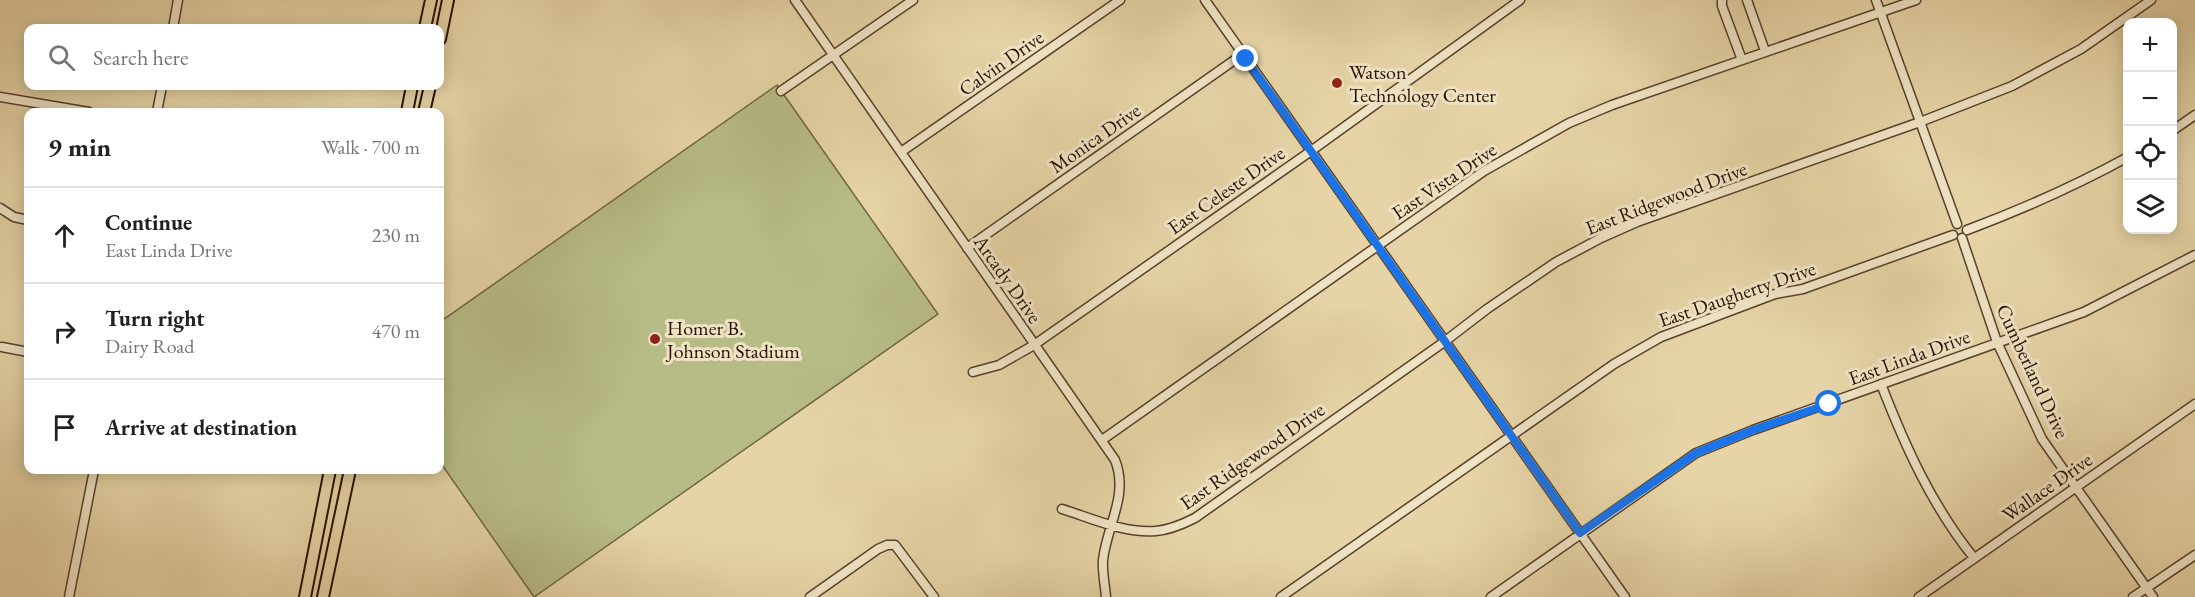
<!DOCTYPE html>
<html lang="en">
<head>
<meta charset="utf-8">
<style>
  :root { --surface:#fff; --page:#f6f6f6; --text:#202124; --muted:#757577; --line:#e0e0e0 }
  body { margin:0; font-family:"EB Garamond",serif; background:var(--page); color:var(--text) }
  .controls { position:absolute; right:18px; top:18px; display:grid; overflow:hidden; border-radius:12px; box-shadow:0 3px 15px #0003 }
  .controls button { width:54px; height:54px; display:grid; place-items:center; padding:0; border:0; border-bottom:2px solid var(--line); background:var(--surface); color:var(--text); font:30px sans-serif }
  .stop { position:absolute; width:18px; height:18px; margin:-14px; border:4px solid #1a73e8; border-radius:50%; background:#fff }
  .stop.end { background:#1a73e8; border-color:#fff; box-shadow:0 2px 6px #0008 }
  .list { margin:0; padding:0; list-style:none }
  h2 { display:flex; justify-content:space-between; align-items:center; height:78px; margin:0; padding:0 24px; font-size:26px }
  h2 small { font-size:20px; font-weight:400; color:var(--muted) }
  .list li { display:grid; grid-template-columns:39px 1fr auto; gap:18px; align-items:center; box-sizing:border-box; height:96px; padding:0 24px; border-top:2px solid var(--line) }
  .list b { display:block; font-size:22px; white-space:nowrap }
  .list p { margin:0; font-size:20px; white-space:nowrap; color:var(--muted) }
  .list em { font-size:20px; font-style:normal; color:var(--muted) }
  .icon { flex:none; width:33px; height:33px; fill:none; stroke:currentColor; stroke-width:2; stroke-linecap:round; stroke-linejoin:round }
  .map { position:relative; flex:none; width:2195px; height:597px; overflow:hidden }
  .search { position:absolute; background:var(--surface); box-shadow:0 3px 15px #0003; left:24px; top:24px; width:420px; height:66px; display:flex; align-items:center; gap:15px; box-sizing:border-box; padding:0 21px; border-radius:12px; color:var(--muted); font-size:22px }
  .panel { position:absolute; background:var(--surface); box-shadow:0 3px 15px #0003; left:24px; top:108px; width:420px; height:366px; border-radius:12px }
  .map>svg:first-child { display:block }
  .green { fill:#b7bc86; stroke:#706643; stroke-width:1.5 }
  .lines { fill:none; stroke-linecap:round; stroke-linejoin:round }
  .minor-casing { stroke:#58402a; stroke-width:11 }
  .major-casing { stroke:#280f00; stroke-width:14 }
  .minor { stroke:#efe3c5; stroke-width:8 }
  .major { stroke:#e6d4a6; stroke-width:10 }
  .route { stroke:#1a73e8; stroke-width:8 }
  .poi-dot { fill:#8f2418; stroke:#efe3c5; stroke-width:2 }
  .labels { text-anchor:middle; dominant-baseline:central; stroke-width:6; stroke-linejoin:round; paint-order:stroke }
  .street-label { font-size:20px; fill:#280f00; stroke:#efe3c5 }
  .poi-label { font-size:20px; fill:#280f00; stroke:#efe3c5; text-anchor:start }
</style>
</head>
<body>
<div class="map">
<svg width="2195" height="597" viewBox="0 0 2195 597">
  <rect width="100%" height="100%" fill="#e6d4a6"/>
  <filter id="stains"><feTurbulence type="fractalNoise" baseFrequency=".00333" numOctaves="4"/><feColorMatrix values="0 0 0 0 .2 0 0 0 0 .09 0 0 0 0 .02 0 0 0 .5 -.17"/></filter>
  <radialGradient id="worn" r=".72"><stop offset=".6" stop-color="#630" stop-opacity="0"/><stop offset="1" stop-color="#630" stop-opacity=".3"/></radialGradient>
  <path class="green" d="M777 85 938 314 534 597 440 462V322Z"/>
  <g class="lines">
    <g class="minor-casing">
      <path id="minor" d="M795 0 1115 460C1129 495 1107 525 1103 560 1102 571 1105 585 1106 597
        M1205 0 1625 597
        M1722 0V6L1742 60
        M1747 0 1765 51
        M1876 0 1957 224
        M173 28 178 0
        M781 91 913 0
        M0 97 89 112
        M157 112 162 86
        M2172 131 2195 115
        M901 152 1120 0
        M0 208 14 217 28 220
        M1967 230C2023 209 2075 186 2128 157
        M1962 238 1997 342 2042 439 2153 597
        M967 248 1243 54
        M2 347 28 352
        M973 372 999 365 1034 345 1311 151 1520 0
        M1881 384C1905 446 1932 506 1974 558
        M1102 440 1484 171 1569 123 1612 105 1916 0
        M1062 509C1091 518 1125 534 1156 531 1170 530 1183 524 1195 518L1444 342 1487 309 1556 262 1601 238 1637 222 1920 122 2012 86 2081 49 2151 0
        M69 597 94 470
        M810 597 878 549 887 545H895L934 597
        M1281 597 1614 364 1661 337 1775 294 1803 289 1953 235
        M1491 597 1696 453 1753 430 2084 312 2195 255
        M1919 597 2195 404
        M2133 597 2195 555"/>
    </g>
    <g class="major-casing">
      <path id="major" d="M425 28 431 0
        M440 39 448 0
        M407 112 412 86
        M424 112 430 86
        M305 597 330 470
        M323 597 350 470"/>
    </g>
    <use href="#minor" class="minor"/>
    <use href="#major" class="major"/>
  </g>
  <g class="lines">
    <path class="route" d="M1246 59 1580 533 1696 453 1753 430 1829 404"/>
  </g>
  <g class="poi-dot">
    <circle cx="1337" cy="83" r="6"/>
    <circle cx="655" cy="339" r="6"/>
  </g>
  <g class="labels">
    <g class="street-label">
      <text transform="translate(1001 63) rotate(-35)">Calvin Drive</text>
      <text transform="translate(1095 138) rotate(-35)">Monica Drive</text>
      <text transform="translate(1444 181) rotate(-34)">East Vista Drive</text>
      <text transform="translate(1226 190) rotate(-35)">East Celeste Drive</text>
      <text transform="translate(1666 198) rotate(-21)">East Ridgewood Drive</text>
      <text transform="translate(1008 279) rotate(55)">Arcady Drive</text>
      <text transform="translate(1737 294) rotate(-19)">East Daugherty Drive</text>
      <text transform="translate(1909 357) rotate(-20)">East Linda Drive</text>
      <text transform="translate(2033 371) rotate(65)">Cumberland Drive</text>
      <text transform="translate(1252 456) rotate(-35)">East Ridgewood Drive</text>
      <text transform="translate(2047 487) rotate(-35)">Wallace Drive</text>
    </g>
    <g class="poi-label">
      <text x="1349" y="72">Watson<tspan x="1349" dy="23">Technology Center</tspan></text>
      <text x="667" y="328">Homer B.<tspan x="667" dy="23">Johnson Stadium</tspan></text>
    </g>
  </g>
  <rect width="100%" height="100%" filter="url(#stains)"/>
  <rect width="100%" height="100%" fill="url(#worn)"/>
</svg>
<div class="controls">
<button>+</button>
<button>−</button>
<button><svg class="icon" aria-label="locate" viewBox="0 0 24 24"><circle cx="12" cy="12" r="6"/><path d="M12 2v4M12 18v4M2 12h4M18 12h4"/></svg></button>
<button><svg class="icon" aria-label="layers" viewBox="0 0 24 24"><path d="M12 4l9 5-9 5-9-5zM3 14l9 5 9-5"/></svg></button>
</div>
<div class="stop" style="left:1829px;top:404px"></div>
<div class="stop end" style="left:1246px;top:59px"></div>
<div class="search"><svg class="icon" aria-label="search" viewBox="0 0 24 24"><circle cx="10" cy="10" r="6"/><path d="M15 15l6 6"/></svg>Search here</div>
<section class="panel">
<h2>9 min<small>Walk · 700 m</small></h2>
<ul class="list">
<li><svg class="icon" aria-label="ahead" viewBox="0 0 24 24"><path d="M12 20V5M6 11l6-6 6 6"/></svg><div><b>Continue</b><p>East Linda Drive</p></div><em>230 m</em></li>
<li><svg class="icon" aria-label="right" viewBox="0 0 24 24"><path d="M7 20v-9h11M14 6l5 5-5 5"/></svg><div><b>Turn right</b><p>Dairy Road</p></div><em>470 m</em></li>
<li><svg class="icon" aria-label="arrive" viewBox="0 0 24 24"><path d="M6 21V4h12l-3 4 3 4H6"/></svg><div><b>Arrive at destination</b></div></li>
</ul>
</section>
</div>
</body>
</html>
